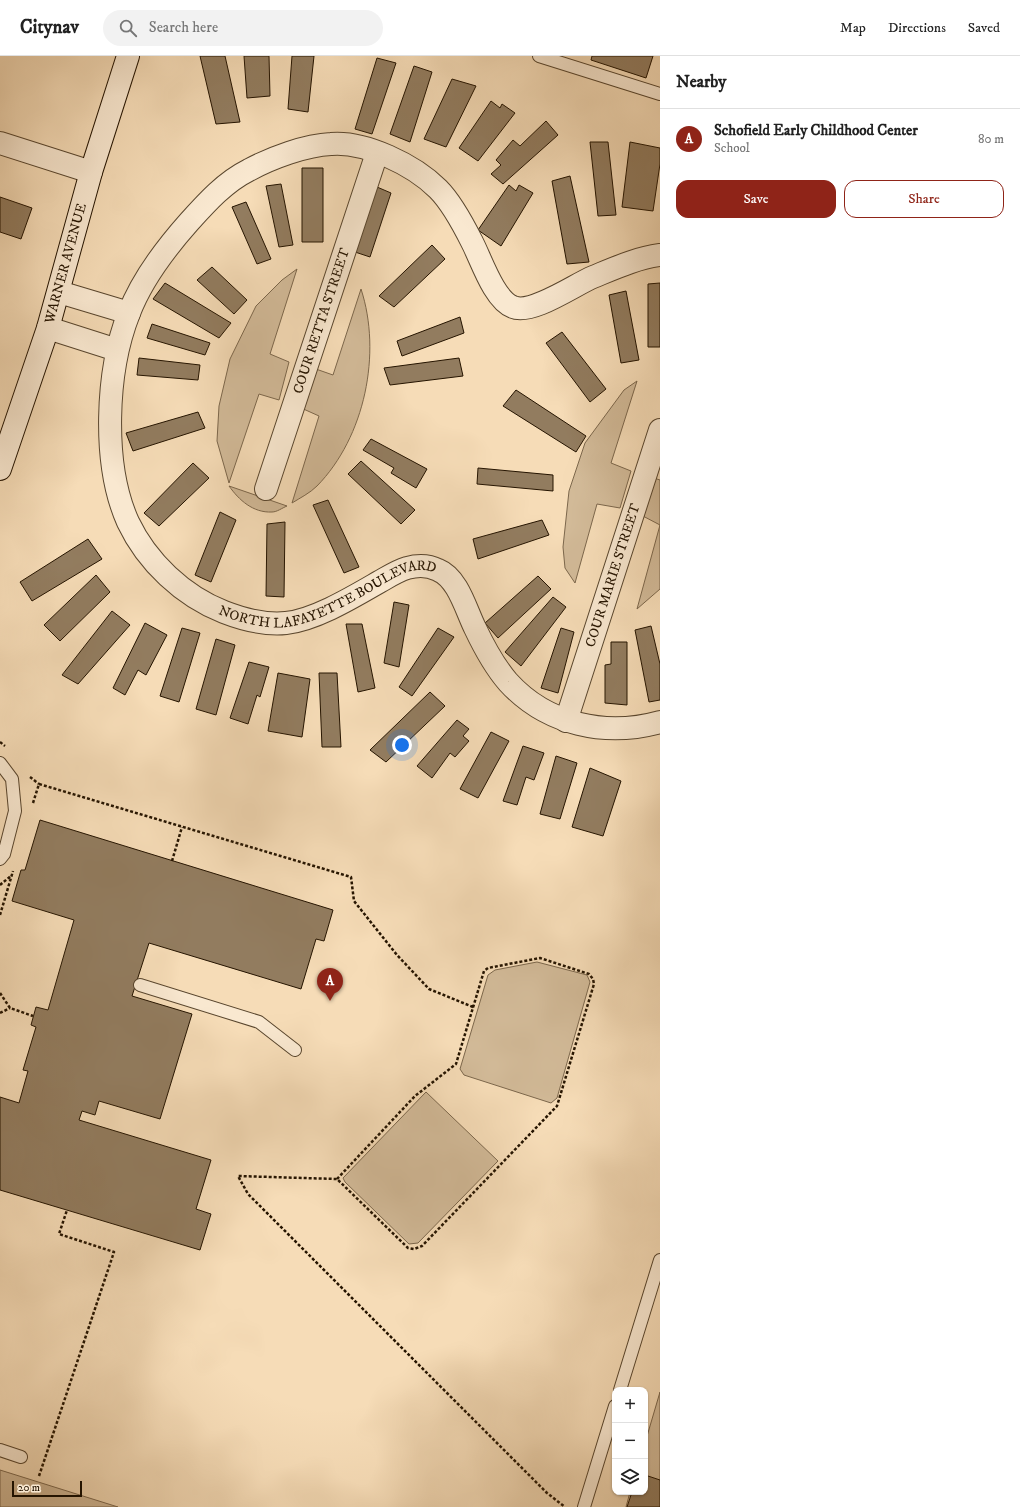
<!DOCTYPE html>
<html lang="en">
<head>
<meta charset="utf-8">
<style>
  :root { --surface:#fff; --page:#f2f2f2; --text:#222; --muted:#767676; --line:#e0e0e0; --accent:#8f2418 }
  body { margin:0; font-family:"IM FELL DW Pica",serif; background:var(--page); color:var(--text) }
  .controls { position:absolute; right:12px; bottom:12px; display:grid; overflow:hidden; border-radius:8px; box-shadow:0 1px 3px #0004 }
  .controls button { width:36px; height:36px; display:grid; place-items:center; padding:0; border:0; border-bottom:1px solid var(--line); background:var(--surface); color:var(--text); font:20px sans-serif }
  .scale { position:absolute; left:12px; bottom:10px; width:70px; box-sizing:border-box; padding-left:4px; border:2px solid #251400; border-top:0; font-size:11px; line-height:14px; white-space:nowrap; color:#251400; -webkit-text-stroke:3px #f9e8d0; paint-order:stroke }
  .you { position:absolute; left:402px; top:689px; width:14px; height:14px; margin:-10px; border:3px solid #fff; border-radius:50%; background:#1a73e8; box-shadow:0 0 0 6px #1a73e833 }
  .badge { display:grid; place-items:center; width:26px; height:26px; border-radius:50%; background:var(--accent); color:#fff; font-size:13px; font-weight:700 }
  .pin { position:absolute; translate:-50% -33px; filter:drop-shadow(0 1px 2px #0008) }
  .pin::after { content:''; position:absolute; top:21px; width:14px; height:12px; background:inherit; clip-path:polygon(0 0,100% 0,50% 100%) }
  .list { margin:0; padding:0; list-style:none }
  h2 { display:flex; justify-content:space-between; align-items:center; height:52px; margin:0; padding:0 16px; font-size:17px }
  h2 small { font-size:13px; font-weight:400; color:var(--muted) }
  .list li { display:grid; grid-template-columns:26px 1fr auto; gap:12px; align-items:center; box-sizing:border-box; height:60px; padding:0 16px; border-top:1px solid var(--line) }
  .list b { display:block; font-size:15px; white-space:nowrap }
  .list p { margin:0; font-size:13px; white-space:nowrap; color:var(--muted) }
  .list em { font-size:13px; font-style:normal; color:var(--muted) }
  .actions { display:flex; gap:8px; padding:12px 16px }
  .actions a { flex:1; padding:9px 0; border:1px solid var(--accent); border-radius:12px; text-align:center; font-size:14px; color:var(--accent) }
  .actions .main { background:var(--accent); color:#fff }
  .icon { flex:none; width:22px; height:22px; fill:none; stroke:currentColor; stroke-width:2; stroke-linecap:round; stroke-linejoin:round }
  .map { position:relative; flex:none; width:660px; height:1451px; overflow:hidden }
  header { display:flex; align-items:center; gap:24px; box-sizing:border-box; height:56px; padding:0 20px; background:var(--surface); border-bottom:1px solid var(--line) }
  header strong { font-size:19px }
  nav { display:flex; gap:22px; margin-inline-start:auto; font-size:14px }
  .search { width:280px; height:36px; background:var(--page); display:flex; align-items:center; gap:10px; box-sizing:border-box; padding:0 14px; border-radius:22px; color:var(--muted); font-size:15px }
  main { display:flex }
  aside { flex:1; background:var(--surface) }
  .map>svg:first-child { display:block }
  .green { fill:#d2ba98; stroke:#7c674c }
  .building { fill:#927c5f; stroke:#251400 }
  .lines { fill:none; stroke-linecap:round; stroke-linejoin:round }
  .lane-casing { stroke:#59462e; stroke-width:14 }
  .street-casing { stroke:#59462e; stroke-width:24 }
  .secondary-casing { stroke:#251400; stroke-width:24 }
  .path { stroke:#251400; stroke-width:2.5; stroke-dasharray:3 2; stroke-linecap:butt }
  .lane { stroke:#f9e8d0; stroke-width:12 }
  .street { stroke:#f9e8d0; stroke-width:22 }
  .secondary { stroke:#f9e8d0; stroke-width:22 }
  .labels { text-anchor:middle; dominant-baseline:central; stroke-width:3; stroke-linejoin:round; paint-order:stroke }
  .street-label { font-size:14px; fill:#251400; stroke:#f9e8d0 }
</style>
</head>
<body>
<header>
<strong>Citynav</strong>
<div class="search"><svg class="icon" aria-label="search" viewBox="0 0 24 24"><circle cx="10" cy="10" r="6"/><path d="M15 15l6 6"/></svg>Search here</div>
<nav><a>Map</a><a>Directions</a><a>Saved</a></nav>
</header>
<main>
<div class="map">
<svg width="660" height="1451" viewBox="0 0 660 1451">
  <rect width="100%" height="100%" fill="#f6dcb7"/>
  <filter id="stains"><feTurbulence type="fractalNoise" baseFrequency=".005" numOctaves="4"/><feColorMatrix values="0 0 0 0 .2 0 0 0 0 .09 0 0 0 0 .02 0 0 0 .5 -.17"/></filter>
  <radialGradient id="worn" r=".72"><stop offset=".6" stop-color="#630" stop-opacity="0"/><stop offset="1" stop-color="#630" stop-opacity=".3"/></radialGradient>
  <path class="green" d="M297 213 270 298 289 306 279 344 259 338 229 427 217 385 219 350 230 303 256 250 282 224Z
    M361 233C382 297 365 381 317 430 310 437 300 442 292 447L319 360 299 351 313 312 333 319Z
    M637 325 611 407 631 415 620 452 597 448 575 527 565 512 563 491 569 435 585 387 624 334Z
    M654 422 660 424V533L637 553 660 469 641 459Z
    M229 430 287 450C282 452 277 456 272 456 253 457 239 444 229 430Z
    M537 906 587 919 590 926 557 1042 551 1047 464 1019 460 1013 488 919 495 914Z
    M426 1036 498 1105 418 1187 409 1188 345 1126 343 1122Z
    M660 1336V1451H626L630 1436H645V1387Z
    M0 1414 118 1451H0Z"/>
  <path class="building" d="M200 0H225L240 66 216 68Z
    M244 0H269L270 40 247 42Z
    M292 0H314L308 56 288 53Z
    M592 0H653L646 22 591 4Z
    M377 2 396 7 372 78 355 73Z
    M414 10 432 16 410 86 390 78Z
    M452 23 476 30 446 91 424 83Z
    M491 45 500 52 502 48 515 57 478 105 459 92Z
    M546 65 558 79 503 128 491 118 501 109 496 104 513 84 520 90Z
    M590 86H608L616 159 598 160Z
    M630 86 660 92V108L653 155 622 151Z
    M302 112H323V186H302Z
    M570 120 589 206 567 208 552 125Z
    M281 128 293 189 279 191 266 130Z
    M509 129 516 135 519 129 533 137 501 190 478 174Z
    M377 131 391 137 370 201 355 196Z
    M0 141 32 152 21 183 0 176Z
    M246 146 271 203 257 208 232 151Z
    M432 189 445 203 394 251 379 240Z
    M212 211 247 244 234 258 197 224Z
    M165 227 231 267 219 282 153 243Z
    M660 227V291H648V228Z
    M626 235 639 304 621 307 609 239Z
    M460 261 464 277 402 300 397 285Z
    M152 268 210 287 205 299 147 282Z
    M562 276 606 333 590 346 546 287Z
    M139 302 200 309 198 324 137 319Z
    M459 302 463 320 390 329 384 312Z
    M516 334 586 380 576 396 503 350Z
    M198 356 205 372 133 395 126 377Z
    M371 383 427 413 416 432 391 417 394 412 363 394Z
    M361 405 415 454 401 468 348 418Z
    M193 407 209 422 159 470 144 457Z
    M478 412 553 419V435L477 428Z
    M328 444 359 511 344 517 313 449Z
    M220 456 236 464 211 526 195 519Z
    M542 464 549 479 478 503 473 483Z
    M285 466 284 541 266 540 267 468Z
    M88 483 102 503 32 545 20 526Z
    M96 519 110 536 60 585 44 569Z
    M538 520 551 533 498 582 485 567Z
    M553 541 566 551 521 610 505 596Z
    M394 546 409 549 399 611 384 607Z
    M112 555 130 569 78 628 62 619Z
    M145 567 167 579 146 619 138 614 125 639 113 632Z
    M346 568H362L375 632 358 636Z
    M651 570 660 608V644L649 646 635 574Z
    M182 572 200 577 179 646 160 640Z
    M438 572 454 581 412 640 399 631Z
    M561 572 574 576 558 637 541 632Z
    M216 583 235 589 216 659 196 653Z
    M611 586H627V649L605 647V609L611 608Z
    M249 606 269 611 260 641 257 639 248 668 230 662Z
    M278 617 310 623 302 681 268 675Z
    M319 617H337L341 691H322Z
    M430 636 445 650 386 706 370 694Z
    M457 664 469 673 463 680 469 685 455 701 450 697 432 722 417 710Z
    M491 676 509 685 478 742 460 733Z
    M523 690 544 697 534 724 526 721 517 749 503 745Z
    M556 700 577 707 560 763 540 758Z
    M590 712 621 725 603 780 572 771Z
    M40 764 333 854 324 885 316 883 301 933 149 887 132 940 192 958 160 1063 99 1045 95 1059 82 1055 79 1064 211 1104 196 1153 211 1158 200 1194 0 1134V1041L19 1047 28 1015 23 1014 36 971 31 969 36 951 48 954 74 864 12 845 21 814H25Z
    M645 1419 660 1424V1451H627L632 1436H645Z"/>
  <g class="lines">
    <g class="lane-casing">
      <path id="lane" d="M539 0 660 38
        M0 707 12 723 15 755 4 798 0 803
        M140 929 259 966 295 994
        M620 1334 660 1204
        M0 1394 21 1401
        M584 1451 615 1350"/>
    </g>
    <g class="street-casing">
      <g id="street">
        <path d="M0 87 91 116"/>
        <path id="s1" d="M660 199C637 202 615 212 593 221 574 229 532 259 513 251 494 244 481 203 472 186 464 170 450 145 438 133 414 109 365 85 331 88 306 89 271 102 249 114 225 126 207 146 189 166 165 193 142 223 129 257 106 315 102 408 128 466 147 506 183 540 224 556 242 563 266 569 286 567 315 564 353 541 379 526 388 521 397 515 407 512 418 509 428 509 438 514 458 522 466 554 475 572 484 591 495 611 508 626 547 669 606 681 660 666"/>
        <path d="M59 236 129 257"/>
        <path d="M48 272 117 294"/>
        <path id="s2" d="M266 433 377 97"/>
        <path id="s3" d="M566 665 660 374"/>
      </g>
    </g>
    <g class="secondary-casing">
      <g id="secondary">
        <path id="s4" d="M0 413 48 272 91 116 128 0"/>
      </g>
    </g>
    <path class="path" d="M0 686 5 690
      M30 721 39 728
      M33 747 39 728 351 821 354 845 397 899 429 933 473 951
      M172 805 182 771
      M0 829 12 819
      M0 859 13 815
      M0 937 10 952 33 960
      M0 957 10 952
      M337 1123 415 1040 456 1008 484 915 488 912 540 902 589 918 593 923 594 928 557 1050 422 1190 414 1193 408 1192 337 1123 238 1120 248 1138 547 1437 565 1451
      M39 1420 114 1196 59 1178 67 1154"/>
    <use href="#lane" class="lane"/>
    <use href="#street" class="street"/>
    <use href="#secondary" class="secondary"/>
  </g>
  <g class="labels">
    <g class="street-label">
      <text stroke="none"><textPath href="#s4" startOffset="216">WARNER AVENUE</textPath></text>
      <text stroke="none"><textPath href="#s2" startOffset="177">COUR RETTA STREET</textPath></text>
      <text stroke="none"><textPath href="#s3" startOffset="153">COUR MARIE STREET</textPath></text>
      <text stroke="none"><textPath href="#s1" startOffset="1153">NORTH LAFAYETTE BOULEVARD</textPath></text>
    </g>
  </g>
  <rect width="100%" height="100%" filter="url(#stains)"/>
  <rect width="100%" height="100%" fill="url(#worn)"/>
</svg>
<div class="controls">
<button>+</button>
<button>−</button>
<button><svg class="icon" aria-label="layers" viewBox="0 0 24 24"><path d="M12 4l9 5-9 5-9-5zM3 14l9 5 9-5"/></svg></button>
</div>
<div class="scale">20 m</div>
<div class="you"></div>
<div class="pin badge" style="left:330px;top:945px">A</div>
</div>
<aside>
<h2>Nearby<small></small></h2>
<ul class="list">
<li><span class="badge">A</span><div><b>Schofield Early Childhood Center</b><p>School</p></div><em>80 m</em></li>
</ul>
<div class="actions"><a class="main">Save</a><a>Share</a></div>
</aside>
</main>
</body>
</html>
